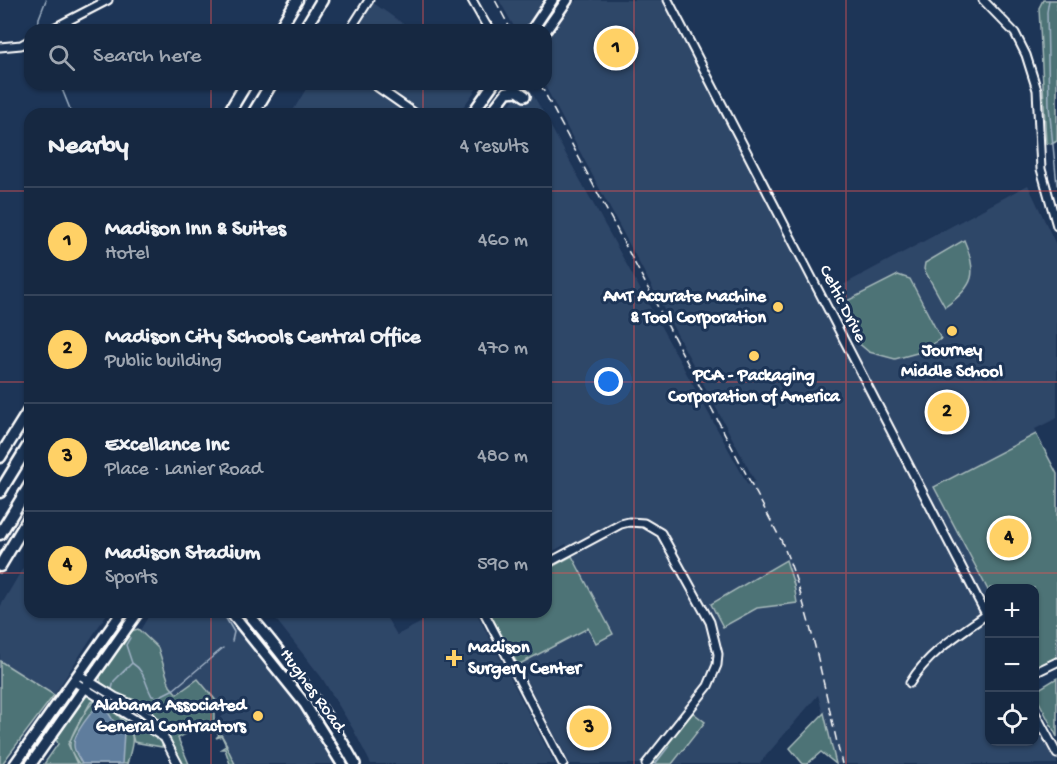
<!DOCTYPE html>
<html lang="en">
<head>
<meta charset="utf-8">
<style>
  :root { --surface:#162841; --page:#23344c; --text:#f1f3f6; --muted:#9ea6b1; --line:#35445a; --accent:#ffd166 }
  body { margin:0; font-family:"Gochi Hand",sans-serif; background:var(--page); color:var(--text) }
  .controls { position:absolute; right:18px; bottom:18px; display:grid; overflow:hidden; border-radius:12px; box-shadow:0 2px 4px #0004 }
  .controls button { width:54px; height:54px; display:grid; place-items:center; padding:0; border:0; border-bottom:2px solid var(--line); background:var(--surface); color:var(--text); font:30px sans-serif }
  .you { position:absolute; left:609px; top:382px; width:21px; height:21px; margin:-15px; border:4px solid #fff; border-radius:50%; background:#1a73e8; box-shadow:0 0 0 9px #1a73e833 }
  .badge { display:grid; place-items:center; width:39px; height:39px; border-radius:50%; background:var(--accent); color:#111; font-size:20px; font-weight:700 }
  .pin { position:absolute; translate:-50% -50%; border:3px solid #fff; box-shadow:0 2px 6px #0006 }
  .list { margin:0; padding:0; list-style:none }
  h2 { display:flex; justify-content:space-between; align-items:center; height:78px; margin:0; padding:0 24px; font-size:26px }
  h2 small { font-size:20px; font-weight:400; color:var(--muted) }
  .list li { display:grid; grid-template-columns:39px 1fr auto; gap:18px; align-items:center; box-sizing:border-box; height:108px; padding:0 24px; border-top:2px solid var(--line) }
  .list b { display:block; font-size:22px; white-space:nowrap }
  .list p { margin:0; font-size:20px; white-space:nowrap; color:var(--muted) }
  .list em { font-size:20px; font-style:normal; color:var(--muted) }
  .icon { flex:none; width:33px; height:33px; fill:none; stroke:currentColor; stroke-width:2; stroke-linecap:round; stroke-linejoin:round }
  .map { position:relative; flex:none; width:1057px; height:764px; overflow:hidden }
  .search { position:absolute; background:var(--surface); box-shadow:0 2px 4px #0004; left:24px; top:24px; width:528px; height:66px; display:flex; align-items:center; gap:15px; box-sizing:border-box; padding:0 21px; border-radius:18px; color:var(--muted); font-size:22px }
  .panel { position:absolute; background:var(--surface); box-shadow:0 2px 4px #0004; left:24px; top:108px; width:528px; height:510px; border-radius:18px }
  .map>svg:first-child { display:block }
  .built { fill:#2f4668; fill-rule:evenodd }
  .green { fill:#4d7376; stroke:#a6b9ba; stroke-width:1.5 }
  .water { fill:#5f7d9d; stroke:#9fb1c4; stroke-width:1.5 }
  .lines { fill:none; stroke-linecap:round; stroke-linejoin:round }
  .stream { stroke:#9fb1c4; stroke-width:1.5 }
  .minor-casing { stroke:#fff; stroke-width:11 }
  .major-casing { stroke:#fff; stroke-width:14 }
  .highway-casing { stroke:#fff; stroke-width:15 }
  .minor { stroke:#1d3557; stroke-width:7 }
  .major { stroke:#1d3557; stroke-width:9 }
  .highway { stroke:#1d3557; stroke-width:10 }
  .rail { stroke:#fff; stroke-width:1.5; stroke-dasharray:9 4.5; stroke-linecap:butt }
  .grid { fill:none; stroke:#de5353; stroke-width:1.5; stroke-opacity:0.55 }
  .poi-dot { fill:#ffd166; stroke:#1d3557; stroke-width:2 }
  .labels { text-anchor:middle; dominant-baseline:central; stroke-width:6; stroke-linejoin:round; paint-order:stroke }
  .poi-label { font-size:18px; font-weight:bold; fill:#fff; stroke:#1d3557; text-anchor:end }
  .street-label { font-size:18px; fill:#fff; stroke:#1d3557 }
</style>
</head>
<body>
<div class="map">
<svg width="1057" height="764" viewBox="0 0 1057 764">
  <rect width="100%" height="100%" fill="#1d3557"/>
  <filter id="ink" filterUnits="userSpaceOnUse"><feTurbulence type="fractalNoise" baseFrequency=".0167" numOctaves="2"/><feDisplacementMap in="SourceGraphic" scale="12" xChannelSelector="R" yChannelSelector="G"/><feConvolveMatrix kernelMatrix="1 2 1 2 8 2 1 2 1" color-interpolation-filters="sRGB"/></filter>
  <g filter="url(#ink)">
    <path class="built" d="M363 0H369L412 30H344Z
      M499 0H545L523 30H516Z
      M576 0H663L989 630 990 742H1034L1035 717 1057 760V764H836L818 695 759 764H570L518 665 588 628 613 634 566 544 546 555V118L748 485 755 481 544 84H546V43ZM794 585 797 603 757 608Z
      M309 84H480L458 114H291Z
      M525 84H527L544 114H503Z
      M1028 185 1057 247V418L1035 429 1057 472V668L1035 680 1034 588H990L989 611 884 408 828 293Z
      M30 556V612H108L54 695 0 661V607Z
      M151 612H226L305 712 335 764H235L217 722 226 712 198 680 177 694 170 687 158 648 139 632Z
      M270 612H383L397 635 441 612H476L555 764H371L353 729 322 678Z"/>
    <path class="green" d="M1043 0H1057V141L1052 144 1046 143 1039 8Z
      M964 240C978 273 975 286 945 307L924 269 925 263Z
      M898 275 910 279 941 339 917 353 895 359 869 352 856 341 839 305Z
      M1036 434 1057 474V657L1035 669 1034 588H990L989 592 934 487Z
      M572 556 613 634 596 643 588 628 518 665 489 612H546V570Z
      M786 560 794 585 797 603 757 608 723 627 711 604Z
      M138 629 158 648 170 686 177 694 198 679 223 709 214 712V720L235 764H230L225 749H221L227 745 222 736 216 738 219 735 214 726 211 727 209 724 204 726 205 730 202 732 200 730 203 720 199 730 191 731 178 738 189 764H181L161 725 101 683 100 677 102 672 131 631Z
      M0 661 54 695 2 764H0Z
      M1057 678V737L1034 692Z
      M89 694 97 699 90 703 68 744 77 764H44L58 744 56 739 85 697Z
      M95 701C106 702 130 724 132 736 134 743 129 756 127 764H79C76 759 71 753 70 747 68 737 87 707 95 701Z
      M108 705 140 727 162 740V747L134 742 130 727Z
      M692 712 705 722 672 764H650Z
      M824 713 836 764 821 752 807 764H803L790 748Z"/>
    <path class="water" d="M100 703 105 707 114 722 124 732 122 764H82C79 758 74 752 74 745 73 734 92 711 100 703Z"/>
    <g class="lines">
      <path class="stream" d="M1049 0 1047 12 1049 106 1057 185
        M38 29 39 18 46 0
        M60 84 72 114
        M224 612V615L234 632 232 641
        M132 663C145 671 145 684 152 696L158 697 174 689 223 648
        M112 689 114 681 132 663 126 645 130 638
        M655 764 669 746"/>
      <g class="minor-casing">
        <path id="minor" d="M472 0 489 30
          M668 0 990 622
          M983 0 1015 33 1026 55 1037 90 1041 169 1057 226
          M50 30 108 0
          M350 30 369 0
          M0 47 21 45 30 40
          M373 84 416 114
          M546 564 621 524 629 522 644 523 661 533 710 622 718 654 717 665 708 686 646 764
          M484 612 563 764
          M1034 673 1057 662
          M78 674 115 697 136 706 149 716 158 726 178 764
          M73 681 163 737
          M910 683C928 653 958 635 986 615
          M1034 711 1057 754"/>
      </g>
      <g class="major-casing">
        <path id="major" d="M488 28 489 30
          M532 30 552 0
          M546 30 567 0
          M472 114 493 84
          M490 114 507 92 518 91 525 96
          M231 612 305 704 342 764
          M247 612C287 660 325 709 355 764
          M15 764 122 612
          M31 764 138 612"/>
      </g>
      <g class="highway-casing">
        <path id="highway" d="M279 30 297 0
          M304 30 322 0
          M228 114 246 84
          M253 114 271 84
          M0 457 30 409
          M0 492 30 443
          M0 534 30 485
          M0 566 30 516"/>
      </g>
      <use href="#minor" class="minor"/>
      <use href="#major" class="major"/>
      <use href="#highway" class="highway"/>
      <path class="rail" d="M495 0 511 30
        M540 84 781 540C811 611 824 689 842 764"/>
    </g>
  </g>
  <path class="grid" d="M211 0V30M423 0V30M634 0V764M846 0V764M211 84V114M423 84V114M0 191H30M546 191H1057M0 382H30M546 382H1057M0 573H30M546 573H1057M211 612V764M423 612V764"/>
  <g class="poi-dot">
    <circle cx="778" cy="307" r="6"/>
    <circle cx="952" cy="331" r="6"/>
    <circle cx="754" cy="356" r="6"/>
    <path d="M451 649h6v6h6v6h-6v6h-6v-6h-6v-6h6z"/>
    <circle cx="258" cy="716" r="6"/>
  </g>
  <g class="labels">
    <g class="poi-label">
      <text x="766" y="297">AMT Accurate Machine<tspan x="766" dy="21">&amp; Tool Corporation</tspan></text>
      <text x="952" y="351" text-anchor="middle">Journey<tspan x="952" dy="21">Middle School</tspan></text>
      <text x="754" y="376" text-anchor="middle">PCA - Packaging<tspan x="754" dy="21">Corporation of America</tspan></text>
      <text x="468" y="648" text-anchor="start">Madison<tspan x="468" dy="21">Surgery Center</tspan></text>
      <text x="246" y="706">Alabama Associated<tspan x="246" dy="21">General Contractors</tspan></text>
    </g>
    <g class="street-label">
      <text transform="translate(842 304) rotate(63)">Celtic Drive</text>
      <text transform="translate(312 691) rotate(54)">Hughes Road</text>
    </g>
  </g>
</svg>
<div class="controls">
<button>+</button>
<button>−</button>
<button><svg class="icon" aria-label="locate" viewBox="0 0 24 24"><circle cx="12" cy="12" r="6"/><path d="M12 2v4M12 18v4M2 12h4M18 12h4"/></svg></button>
</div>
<div class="you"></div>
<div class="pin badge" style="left:616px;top:48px">1</div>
<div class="pin badge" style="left:947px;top:412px">2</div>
<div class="pin badge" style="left:589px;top:728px">3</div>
<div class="pin badge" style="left:1009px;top:538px">4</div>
<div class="search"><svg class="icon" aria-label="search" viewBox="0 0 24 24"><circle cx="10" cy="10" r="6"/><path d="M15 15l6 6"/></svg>Search here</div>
<section class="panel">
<h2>Nearby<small>4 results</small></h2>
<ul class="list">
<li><span class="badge">1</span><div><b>Madison Inn &amp; Suites</b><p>Hotel</p></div><em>460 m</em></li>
<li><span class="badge">2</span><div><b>Madison City Schools Central Office</b><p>Public building</p></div><em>470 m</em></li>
<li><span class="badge">3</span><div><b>Excellance Inc</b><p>Place · Lanier Road</p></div><em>480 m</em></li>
<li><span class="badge">4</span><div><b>Madison Stadium</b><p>Sports</p></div><em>590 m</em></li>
</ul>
</section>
</div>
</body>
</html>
